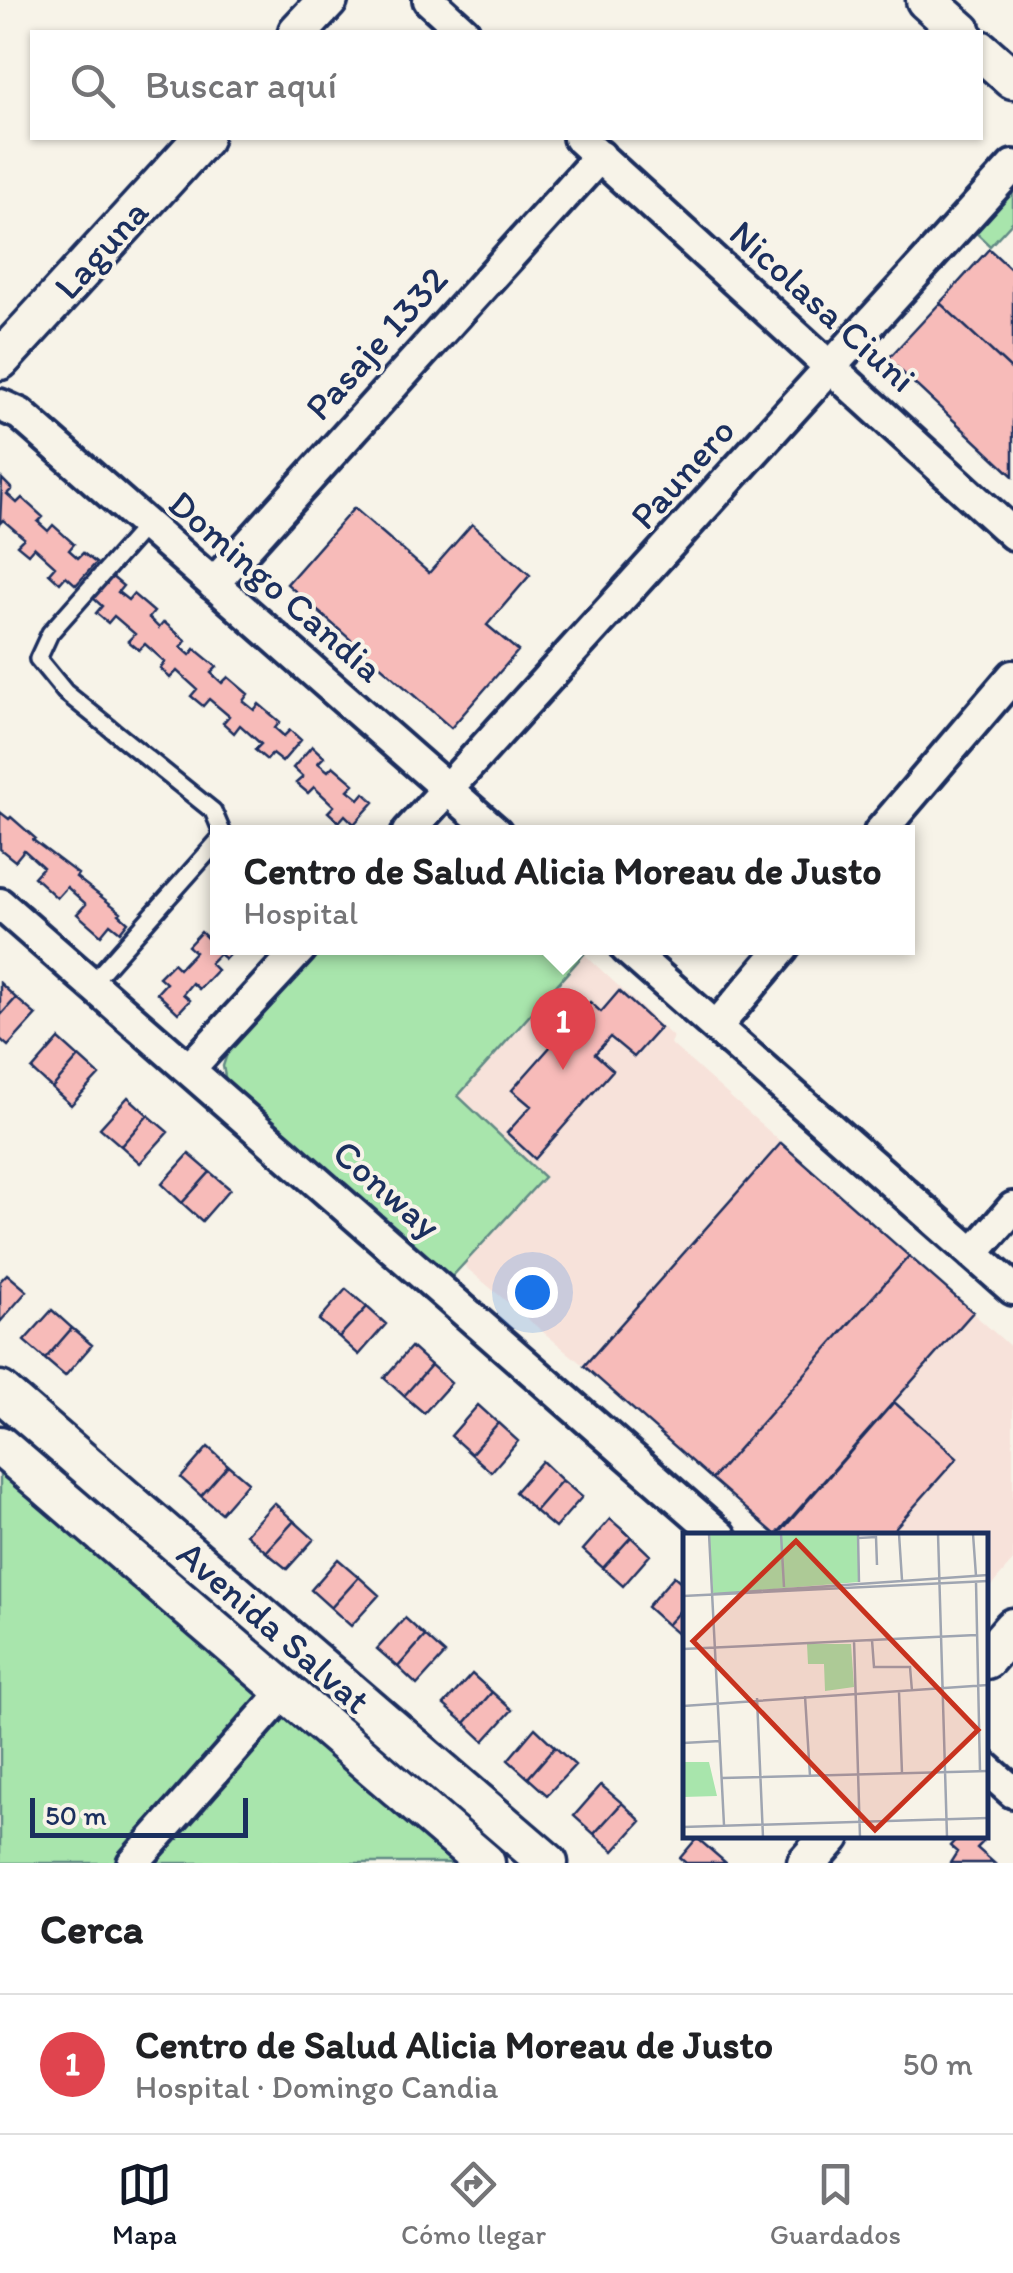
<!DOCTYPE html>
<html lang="es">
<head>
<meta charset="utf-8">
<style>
  :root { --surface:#fff; --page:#f2f2f2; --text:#202124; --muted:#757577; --line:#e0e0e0; --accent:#111827 }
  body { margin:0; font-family:Itim,sans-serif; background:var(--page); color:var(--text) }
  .scale { position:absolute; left:30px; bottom:25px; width:218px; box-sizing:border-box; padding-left:10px; border:5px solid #1b2f5e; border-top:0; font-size:28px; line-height:35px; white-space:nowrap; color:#1b2f5e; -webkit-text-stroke:8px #f7f3e8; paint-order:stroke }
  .you { position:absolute; left:532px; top:1292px; width:35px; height:35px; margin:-25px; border:8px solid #fff; border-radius:50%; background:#1a73e8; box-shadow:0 0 0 15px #1a73e833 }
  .badge { display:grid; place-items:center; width:65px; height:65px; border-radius:50%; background:var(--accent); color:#fff; font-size:32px; font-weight:700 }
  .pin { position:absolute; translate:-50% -82px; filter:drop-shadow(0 2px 5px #0008) }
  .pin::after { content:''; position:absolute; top:52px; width:35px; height:30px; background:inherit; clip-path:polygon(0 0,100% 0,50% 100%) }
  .popup { position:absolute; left:210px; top:825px; width:705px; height:130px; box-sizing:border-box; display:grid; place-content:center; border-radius:0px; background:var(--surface); filter:drop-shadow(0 2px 8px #0005); font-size:32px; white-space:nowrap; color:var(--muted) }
  .popup b { font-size:38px; color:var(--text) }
  .popup::after { content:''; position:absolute; left:50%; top:100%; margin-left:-20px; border:20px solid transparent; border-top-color:var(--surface) }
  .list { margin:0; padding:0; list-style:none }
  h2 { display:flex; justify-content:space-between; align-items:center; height:130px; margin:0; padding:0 40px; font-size:42px }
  h2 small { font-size:32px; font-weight:400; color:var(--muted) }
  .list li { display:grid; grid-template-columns:65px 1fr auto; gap:30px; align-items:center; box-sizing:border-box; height:140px; padding:0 40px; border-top:2px solid var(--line) }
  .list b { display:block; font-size:38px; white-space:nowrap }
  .list p { margin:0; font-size:32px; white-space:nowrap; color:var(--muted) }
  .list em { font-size:32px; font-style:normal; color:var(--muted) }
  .icon { flex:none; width:55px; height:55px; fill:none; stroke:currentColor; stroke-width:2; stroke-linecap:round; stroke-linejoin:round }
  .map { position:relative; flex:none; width:1013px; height:1863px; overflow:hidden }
  .search { position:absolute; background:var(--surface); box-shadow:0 2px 8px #0004; left:30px; right:30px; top:30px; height:110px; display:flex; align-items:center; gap:25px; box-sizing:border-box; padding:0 35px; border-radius:0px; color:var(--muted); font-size:38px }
  .sheet { height:270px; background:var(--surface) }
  nav { display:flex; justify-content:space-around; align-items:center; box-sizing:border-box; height:140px; border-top:2px solid var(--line); background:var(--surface); font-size:28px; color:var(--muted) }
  nav a { display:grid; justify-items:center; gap:5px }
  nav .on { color:var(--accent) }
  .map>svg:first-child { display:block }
  .built { fill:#f7e2da }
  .green { fill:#a8e5ac; stroke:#628a85; stroke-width:2.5 }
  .building { fill:#f7bbb9; stroke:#1b2f5e; stroke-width:2.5 }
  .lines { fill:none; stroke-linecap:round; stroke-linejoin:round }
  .service-casing { stroke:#1b2f5e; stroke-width:22 }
  .minor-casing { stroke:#1b2f5e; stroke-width:38 }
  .tertiary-casing { stroke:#1b2f5e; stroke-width:45 }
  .service { stroke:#f7f3e8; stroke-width:15 }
  .minor { stroke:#f7f3e8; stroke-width:30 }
  .tertiary { stroke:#f7f3e8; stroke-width:38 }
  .labels { text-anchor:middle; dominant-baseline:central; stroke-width:8; stroke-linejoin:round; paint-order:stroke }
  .street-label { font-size:38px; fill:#1b2f5e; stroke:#f7f3e8 }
  .inset-road { fill:none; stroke:#9fa5b1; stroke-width:2.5 }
  .view { fill:#c8321e; fill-opacity:0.15; stroke:#c8321e; stroke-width:5 }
  .inset-edge { fill:none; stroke:#1b2f5e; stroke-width:5 }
</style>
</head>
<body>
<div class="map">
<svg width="1013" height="1863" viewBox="0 0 1013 1863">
  <rect width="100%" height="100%" fill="#f7f3e8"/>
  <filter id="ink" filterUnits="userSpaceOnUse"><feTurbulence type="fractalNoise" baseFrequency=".01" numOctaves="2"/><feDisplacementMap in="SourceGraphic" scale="20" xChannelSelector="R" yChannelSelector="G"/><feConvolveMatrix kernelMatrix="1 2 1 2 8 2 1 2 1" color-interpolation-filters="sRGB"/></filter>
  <g filter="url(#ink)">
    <path class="built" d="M584 954 673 1037 670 1043 1013 1349V1561L986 1592V1536L777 1535 584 1366 463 1265 544 1177 458 1097Z"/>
    <path class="green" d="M1013 182V221L990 246 971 228Z
      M318 948H577L584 954 458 1096 544 1177 447 1282 227 1087 223 1066 230 1045Z
      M0 1446 485 1863H0Z"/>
    <path class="building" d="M989 249 1013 271V371L940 303Z
      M940 303 1013 371V476L888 359Z
      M2 479 12 489 7 494 17 503 22 498 43 517 38 522 48 531 53 525 74 544 69 550 78 558 83 553 96 563 76 585 66 576 60 583 49 573 55 566 34 547 28 554 17 545 24 538 3 520 0 523Z
      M354 508 429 573 472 524 530 575 487 625 518 651 451 728 287 584Z
      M111 576 123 586 118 592 128 600 133 594 154 612 149 618 159 628 164 622 186 641 181 647 190 655 195 649 217 667 211 673 222 683 228 677 248 694 243 701 254 710 259 704 280 722 275 728 284 736 290 730 301 740 282 762 272 754 267 760 255 750 261 744 240 725 234 733 223 723 229 716 209 699 203 706 191 696 197 689 177 671 170 678 160 668 165 662 145 644 139 650 128 641 135 634 114 616 108 623 96 613 102 606 92 597Z
      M312 746 324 757 318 763 328 771 333 766 354 784 348 790 359 799 364 793 374 802 354 824 345 815 339 822 328 812 334 806 314 787 308 793 296 783 303 777 293 768Z
      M0 812 9 819 11 817 35 838 33 840 78 874 76 877 121 912 119 914 128 922 120 932 110 924 101 935 77 914 86 904 67 887 57 898 34 877 43 867 24 850 15 861 0 849Z
      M218 927V948H235L225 959 219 954 210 963 217 970 199 989 192 983 183 994 190 1000 178 1013 157 993 166 983 159 977 173 963 179 969 195 952 188 946 201 932 207 938Z
      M0 983 16 998 0 1016Z
      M619 991 660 1028 634 1057 610 1037 595 1054 613 1070 535 1159 507 1133 531 1106 512 1090 590 1002 601 1012Z
      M16 998 36 1015 8 1046 0 1039V1016Z
      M59 1039 79 1057 52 1088 32 1070Z
      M79 1057 99 1075 71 1105 52 1088Z
      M128 1097 148 1115 121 1146 100 1128Z
      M148 1115 168 1132 140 1163 121 1146Z
      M781 1143 909 1256 712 1479 584 1366Z
      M189 1154 210 1172 182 1203 162 1184Z
      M210 1172 230 1189 202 1221 182 1203Z
      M909 1256 973 1312 776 1535 712 1479Z
      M7 1274 27 1291 0 1322V1281Z
      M346 1289 367 1307 339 1337 319 1320Z
      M367 1307 386 1324 359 1355 339 1337Z
      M52 1310 72 1328 45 1359 24 1341Z
      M72 1328 92 1345 65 1376 45 1359Z
      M411 1347 431 1365 404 1396 384 1378Z
      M431 1365 451 1383 424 1413 404 1396Z
      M894 1402 957 1458 888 1536H777Z
      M478 1405 498 1423 471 1454 451 1436Z
      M498 1423 518 1441 491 1472 471 1454Z
      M208 1447 228 1465 201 1496 181 1478Z
      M542 1461 562 1480 535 1511 515 1492Z
      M228 1465 248 1482 221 1513 201 1496Z
      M562 1480 582 1497 555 1528 535 1511Z
      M274 1503 294 1521 266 1552 246 1534Z
      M610 1519 631 1537 603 1568 583 1550Z
      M294 1521 314 1539 287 1569 266 1552Z
      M631 1537 650 1555 623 1586 603 1568Z
      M338 1559 359 1577 331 1608 311 1590Z
      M674 1576 686 1586V1604L667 1625 647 1607Z
      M359 1577 379 1595 351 1626 331 1608Z
      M686 1604V1641L667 1625Z
      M405 1618 425 1636 398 1667 377 1649Z
      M425 1636 445 1654 417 1685 398 1667Z
      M472 1674 492 1692 465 1723 444 1705Z
      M492 1692 512 1710 484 1741 465 1723Z
      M535 1728 555 1747 528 1778 508 1760Z
      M555 1747 575 1765 547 1795 528 1778Z
      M601 1785 622 1803 594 1834 574 1816Z
      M622 1803 641 1821 614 1851 594 1834Z
      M959 1836H976L983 1842 977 1848 994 1863H950L957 1852 950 1846Z
      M697 1838 726 1863H686L680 1858Z"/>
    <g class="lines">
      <g class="service-casing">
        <path id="service" d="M146 525 50 633 38 659 65 692 213 811 222 832
          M91 984 218 841"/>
      </g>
      <g class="minor-casing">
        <path id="minor" d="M429 0 464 32
          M579 138 1013 534
          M0 405 20 414 496 832
          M213 584 600 156
          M408 832 1013 166
          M880 832 1013 676
          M0 904 721 1536
          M626 948 1013 1289
          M716 1027 783 948
          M189 1069 301 948
          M973 1254 1013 1208
          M986 1768 1013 1792
          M133 1863 285 1691"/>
      </g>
      <g class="tertiary-casing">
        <path id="tertiary" d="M926 0 962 32
          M298 32 328 0
          M980 50 1013 79
          M0 360 203 138
          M0 1391 548 1863
          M0 1446 485 1863
          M986 1659 1013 1628
          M807 1863 831 1836"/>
      </g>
      <use href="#service" class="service"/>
      <use href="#minor" class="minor"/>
      <use href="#tertiary" class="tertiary"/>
    </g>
  </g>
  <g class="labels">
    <g class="street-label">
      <text transform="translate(101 249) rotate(-48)">Laguna</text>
      <text transform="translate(823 306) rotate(42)">Nicolasa Ciuni</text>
      <text transform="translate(376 343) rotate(-48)">Pasaje 1332</text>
      <text transform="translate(682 473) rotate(-48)">Paunero</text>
      <text transform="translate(276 586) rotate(41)">Domingo Candia</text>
      <text transform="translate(387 1189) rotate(41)">Conway</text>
      <text transform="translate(274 1627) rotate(41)">Avenida Salvat</text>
    </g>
  </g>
  <g transform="translate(683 1533)">
    <rect width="305" height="305" fill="#f7f3e8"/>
    <path d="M26 1H175L176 49 30 61ZM124 111H168L171 154 142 158 141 131H125ZM0 229H26L34 263 0 264Z" fill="#a8e5ac"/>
    <path class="inset-road" d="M26 1 41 292M98 1 101 54M175 1 176 49M216 1 219 47M255 1 264 304M290 1 293 43M175 5 193 4 194 32M293 49 297 238M31 61 305 42M0 63 305 48M171 107 177 304M189 107 191 134H227L229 158M0 116 293 102M216 159 219 240M122 163 127 243M74 165 80 304M0 173 305 152M0 210 37 208M39 245 305 238M0 294 305 285"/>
    <path class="view" d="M113 8 295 197 192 297 10 108Z"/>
    <rect width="305" height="305" class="inset-edge"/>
  </g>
</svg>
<div class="scale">50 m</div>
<div class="you"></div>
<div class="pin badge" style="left:563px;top:1070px;background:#e0444e">1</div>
<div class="popup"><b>Centro de Salud Alicia Moreau de Justo</b>Hospital</div>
<div class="search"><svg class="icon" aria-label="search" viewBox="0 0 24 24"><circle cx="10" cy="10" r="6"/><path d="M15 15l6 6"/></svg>Buscar aquí</div>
</div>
<section class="sheet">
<h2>Cerca<small></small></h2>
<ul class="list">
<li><span class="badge" style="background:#e0444e">1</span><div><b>Centro de Salud Alicia Moreau de Justo</b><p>Hospital · Domingo Candia</p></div><em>50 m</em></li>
</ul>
</section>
<nav>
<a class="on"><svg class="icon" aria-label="map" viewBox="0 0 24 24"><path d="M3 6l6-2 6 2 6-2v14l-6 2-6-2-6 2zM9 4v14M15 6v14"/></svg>Mapa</a>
<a><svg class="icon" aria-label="directions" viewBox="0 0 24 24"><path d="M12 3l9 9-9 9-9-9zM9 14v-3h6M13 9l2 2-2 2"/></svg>Cómo llegar</a>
<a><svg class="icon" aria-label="saved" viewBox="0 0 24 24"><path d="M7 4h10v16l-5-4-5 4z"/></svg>Guardados</a>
</nav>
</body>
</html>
